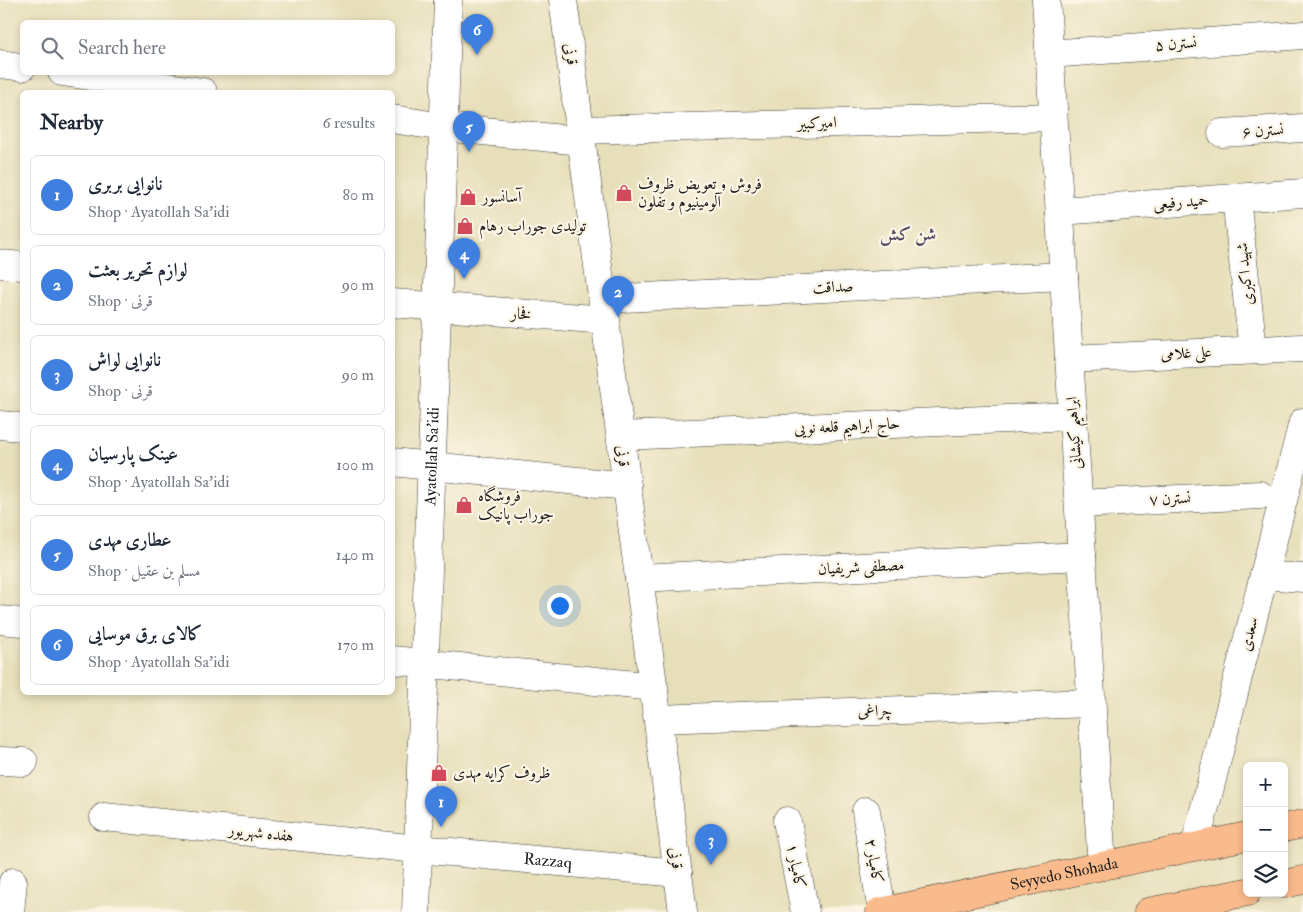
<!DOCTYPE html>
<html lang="en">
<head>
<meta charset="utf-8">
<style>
  :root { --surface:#fff; --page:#f2f2f3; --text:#1f2937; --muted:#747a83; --line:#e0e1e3; --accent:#d93025 }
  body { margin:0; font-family:"IM FELL Double Pica",Amiri,serif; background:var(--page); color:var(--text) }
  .controls { position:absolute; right:15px; bottom:15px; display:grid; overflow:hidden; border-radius:8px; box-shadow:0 2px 8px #0003 }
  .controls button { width:45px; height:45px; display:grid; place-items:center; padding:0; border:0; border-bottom:1px solid var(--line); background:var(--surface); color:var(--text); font:25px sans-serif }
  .you { position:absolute; left:559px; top:605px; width:18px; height:18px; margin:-12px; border:4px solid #fff; border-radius:50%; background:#1a73e8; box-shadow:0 0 0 8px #1a73e833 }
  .badge { display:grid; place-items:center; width:32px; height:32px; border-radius:50%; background:var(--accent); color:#fff; font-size:16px; font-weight:700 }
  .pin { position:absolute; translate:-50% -41px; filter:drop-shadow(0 1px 2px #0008) }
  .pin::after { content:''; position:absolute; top:26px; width:18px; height:15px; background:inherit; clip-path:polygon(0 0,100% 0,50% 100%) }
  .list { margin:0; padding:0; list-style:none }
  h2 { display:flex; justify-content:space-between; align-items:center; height:65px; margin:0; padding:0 20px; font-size:21px }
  h2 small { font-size:16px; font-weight:400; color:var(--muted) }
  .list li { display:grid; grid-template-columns:32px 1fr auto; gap:15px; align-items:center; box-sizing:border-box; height:80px; margin:0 10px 10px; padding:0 10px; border:1px solid var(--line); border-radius:8px }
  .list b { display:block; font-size:19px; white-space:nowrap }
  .list p { margin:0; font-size:16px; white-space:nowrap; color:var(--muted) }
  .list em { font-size:16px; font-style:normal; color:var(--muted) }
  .icon { flex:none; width:28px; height:28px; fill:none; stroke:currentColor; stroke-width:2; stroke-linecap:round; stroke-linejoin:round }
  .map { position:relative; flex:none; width:1303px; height:912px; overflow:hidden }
  .search { position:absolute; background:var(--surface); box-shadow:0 2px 8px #0003; left:20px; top:20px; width:375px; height:55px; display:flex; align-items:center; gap:12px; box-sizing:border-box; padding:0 18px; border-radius:8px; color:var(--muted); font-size:19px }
  .panel { position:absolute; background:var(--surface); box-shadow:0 2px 8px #0003; left:20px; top:90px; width:375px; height:605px; border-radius:8px }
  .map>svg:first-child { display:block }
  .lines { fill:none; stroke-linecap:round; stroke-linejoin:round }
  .minor-casing { stroke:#3a3934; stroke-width:29 }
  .major-casing { stroke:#3a3934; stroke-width:29 }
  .minor { stroke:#fff; stroke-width:28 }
  .major { stroke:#fabb8c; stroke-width:28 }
  .labels { text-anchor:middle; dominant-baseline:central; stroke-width:4.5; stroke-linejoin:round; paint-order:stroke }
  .street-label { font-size:16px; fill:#1c1c1c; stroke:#fcf5e5 }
  .poi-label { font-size:16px; fill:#1c1c1c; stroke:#fcf5e5; text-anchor:start }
  .neighbourhood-label { font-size:18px; font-weight:bold; fill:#564c65; stroke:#fcf5e5 }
</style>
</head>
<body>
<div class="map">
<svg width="1303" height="912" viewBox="0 0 1303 912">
  <rect width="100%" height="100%" fill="#fcf5e5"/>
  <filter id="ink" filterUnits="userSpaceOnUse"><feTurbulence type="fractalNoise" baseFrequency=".02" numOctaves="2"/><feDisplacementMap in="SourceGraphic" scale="10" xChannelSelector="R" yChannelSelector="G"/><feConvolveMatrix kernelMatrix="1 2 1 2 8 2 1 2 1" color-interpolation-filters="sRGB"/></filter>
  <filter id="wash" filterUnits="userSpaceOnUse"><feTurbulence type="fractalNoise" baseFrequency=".0096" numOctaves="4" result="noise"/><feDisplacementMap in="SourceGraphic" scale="20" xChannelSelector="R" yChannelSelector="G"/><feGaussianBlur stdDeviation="1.12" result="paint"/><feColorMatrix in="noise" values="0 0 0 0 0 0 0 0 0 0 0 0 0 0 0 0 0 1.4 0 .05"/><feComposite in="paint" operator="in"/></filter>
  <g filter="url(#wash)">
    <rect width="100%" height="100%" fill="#e7dfba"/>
  </g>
  <g filter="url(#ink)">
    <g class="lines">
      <g class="minor-casing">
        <g id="minor">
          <path d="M563 0 683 912"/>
          <path d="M1046 0 1102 866"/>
          <path d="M1049 54 1303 35"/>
          <path d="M0 64 22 67"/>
          <path d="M62 72 203 92"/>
          <path d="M392 119 443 127 582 141"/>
          <path d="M581 130 1053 117"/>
          <path d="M1222 133 1303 128"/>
          <path d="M1236 198 1253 350"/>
          <path d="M1060 211 1303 193"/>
          <path d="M0 264 22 266"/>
          <path d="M603 299 1064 276"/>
          <path d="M392 303 606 320"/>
          <path d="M1069 359 1303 348"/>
          <path d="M0 425 22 427"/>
          <path d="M621 436 1073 416"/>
          <path d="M392 462 627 486"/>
          <path d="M1079 504 1260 495"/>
          <path d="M1264 575 1303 578"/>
          <path d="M639 578 1082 556"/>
          <path d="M0 620 22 622"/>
          <path d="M392 660 654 687"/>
          <path d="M658 719 1092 703"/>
          <path d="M0 761 24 762"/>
          <path d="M866 811 882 912"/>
          <path id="s1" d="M104 817 418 849 678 873"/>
          <path d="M787 821 805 912"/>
          <path d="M1195 846 1303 422"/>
          <path d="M10 912 13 882"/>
          <path id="s2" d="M416 912 448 0"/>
        </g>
      </g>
      <g class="major-casing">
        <g id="major">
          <path d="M1284 828 1303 824"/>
          <path d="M1284 884 1303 880"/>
          <path id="s3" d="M880 912 1247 836"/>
          <path d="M1148 912 1247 892"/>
        </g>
      </g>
      <use href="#minor" class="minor"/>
      <use href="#major" class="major"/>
    </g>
  </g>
  <defs>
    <g id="shop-bare" transform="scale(1.35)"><path d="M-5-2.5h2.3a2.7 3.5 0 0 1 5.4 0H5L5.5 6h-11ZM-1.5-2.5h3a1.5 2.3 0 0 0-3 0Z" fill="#d1495b" stroke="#fcf5e5" stroke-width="2.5" paint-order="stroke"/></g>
  </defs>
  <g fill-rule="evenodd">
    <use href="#shop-bare" x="624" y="193"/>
    <use href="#shop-bare" x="468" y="197"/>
    <use href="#shop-bare" x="465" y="226"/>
    <use href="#shop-bare" x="464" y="505"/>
    <use href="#shop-bare" x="439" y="773"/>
  </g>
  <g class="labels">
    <g class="street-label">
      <text transform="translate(1176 44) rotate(-4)">نسترن ۵</text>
      <text transform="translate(571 54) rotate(82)">قرنی</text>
      <text transform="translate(817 123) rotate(-2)">امیرکبیر</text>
      <text transform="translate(1263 131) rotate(-4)">نسترن ۶</text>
      <text transform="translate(1181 202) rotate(-4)">حمید رفیعی</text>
      <text transform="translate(1245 274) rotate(-96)">شهید اکبری</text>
      <text transform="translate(833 287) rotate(-3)">صداقت</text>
      <text transform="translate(521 314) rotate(4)">فخار</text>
      <text transform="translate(1186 353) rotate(-3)">علی غلامی</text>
      <text transform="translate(847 426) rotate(-3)">حاج ابراهیم قلعه نویی</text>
      <text transform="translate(1074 433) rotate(-94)">ابراهیم کیشانی</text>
      <text stroke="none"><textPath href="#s2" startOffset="456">Ayatollah Sa'idi</textPath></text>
      <text transform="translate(623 456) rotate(83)">قرنی</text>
      <text transform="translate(1170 499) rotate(-3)">نسترن ۷</text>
      <text transform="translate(861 567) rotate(-3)">مصطفی شریفیان</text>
      <text transform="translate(1249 634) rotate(-76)">سعدی</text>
      <text transform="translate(875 711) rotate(-2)">چراغی</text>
      <text transform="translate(261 833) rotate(6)">هفده شهریور</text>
      <text transform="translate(676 858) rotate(82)">قرنی</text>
      <text stroke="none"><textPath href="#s1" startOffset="446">Razzaq</textPath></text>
      <text transform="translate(874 861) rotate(81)">کامیار ۲</text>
      <text transform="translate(796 866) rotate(79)">کامیار ۱</text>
      <text stroke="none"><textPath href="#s3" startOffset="188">Seyyedo Shohada</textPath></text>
    </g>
    <g class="poi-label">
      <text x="638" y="184">فروش و تعویض ظروف<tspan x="638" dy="18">آلومینیوم و تفلون</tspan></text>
      <text x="482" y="197">آسانسور</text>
      <text x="479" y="226">تولیدی جوراب رهام</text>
      <text x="478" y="496">فروشگاه<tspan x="478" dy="18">جوراب پانیک</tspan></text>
      <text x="453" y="773">ظروف کرایه مهدی</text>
    </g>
    <g class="neighbourhood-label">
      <text x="908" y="234">شن کش</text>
    </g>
  </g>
</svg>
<div class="controls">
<button>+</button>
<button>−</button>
<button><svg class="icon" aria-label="layers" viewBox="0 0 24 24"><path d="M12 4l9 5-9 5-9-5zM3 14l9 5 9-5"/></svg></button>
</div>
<div class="you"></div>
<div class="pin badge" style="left:441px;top:827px;background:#3f7fe0">1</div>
<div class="pin badge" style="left:618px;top:317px;background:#3f7fe0">2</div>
<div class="pin badge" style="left:711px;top:865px;background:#3f7fe0">3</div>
<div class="pin badge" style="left:464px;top:279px;background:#3f7fe0">4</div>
<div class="pin badge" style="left:469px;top:152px;background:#3f7fe0">5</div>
<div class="pin badge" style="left:477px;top:55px;background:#3f7fe0">6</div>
<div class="search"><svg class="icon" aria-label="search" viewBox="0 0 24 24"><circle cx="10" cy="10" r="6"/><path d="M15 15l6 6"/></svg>Search here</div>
<section class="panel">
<h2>Nearby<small>6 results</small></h2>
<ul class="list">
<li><span class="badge" style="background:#3f7fe0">1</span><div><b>نانوایی بربری</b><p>Shop · Ayatollah Sa'idi</p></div><em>80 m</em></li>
<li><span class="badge" style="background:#3f7fe0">2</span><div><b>لوازم تحریر بعثت</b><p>Shop · قرنی</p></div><em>90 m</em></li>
<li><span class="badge" style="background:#3f7fe0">3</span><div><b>نانوایی لواش</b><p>Shop · قرنی</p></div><em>90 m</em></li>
<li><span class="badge" style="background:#3f7fe0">4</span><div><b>عینک پارسیان</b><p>Shop · Ayatollah Sa'idi</p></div><em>100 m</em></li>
<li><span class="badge" style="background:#3f7fe0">5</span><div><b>عطاری مهدی</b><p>Shop · مسلم بن عقیل</p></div><em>140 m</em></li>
<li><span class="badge" style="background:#3f7fe0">6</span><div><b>کالای برق موسایی</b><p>Shop · Ayatollah Sa'idi</p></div><em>170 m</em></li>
</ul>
</section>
</div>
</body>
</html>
